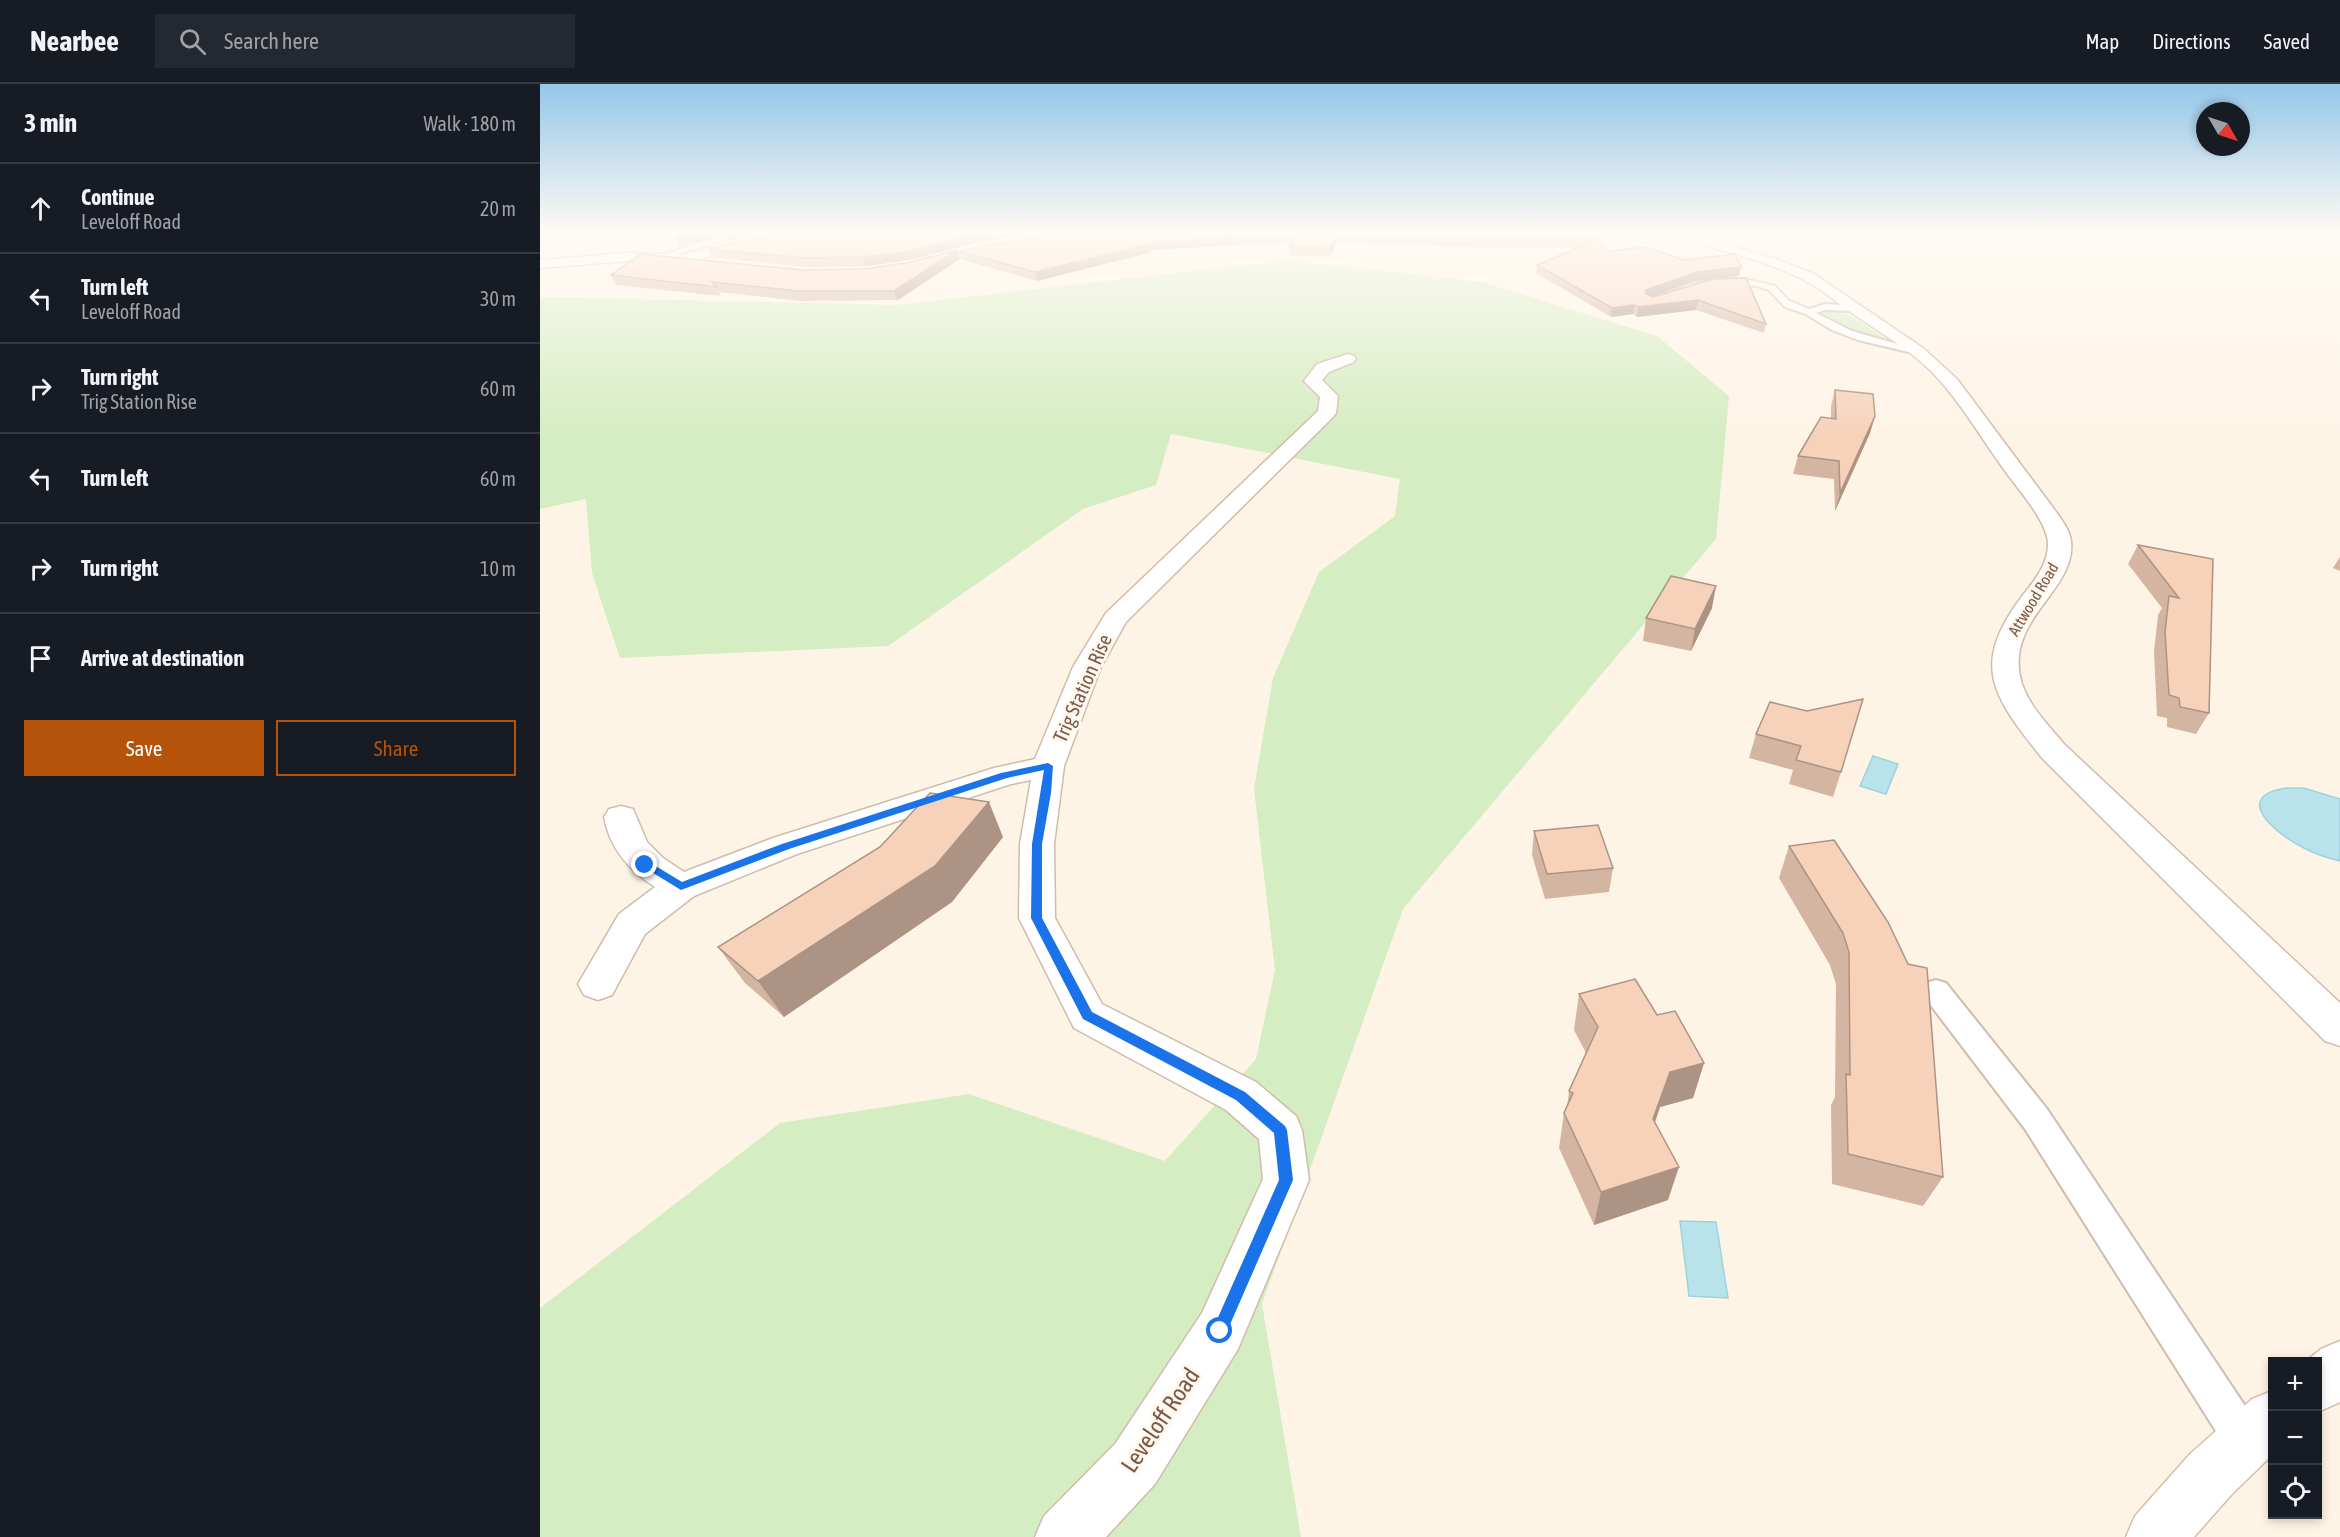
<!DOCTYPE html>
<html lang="en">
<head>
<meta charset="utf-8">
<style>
  :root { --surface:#171b24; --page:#242831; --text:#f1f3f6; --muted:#9ea1a6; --line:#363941; --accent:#b45309 }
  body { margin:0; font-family:"Asap Condensed",sans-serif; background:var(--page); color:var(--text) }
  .controls { position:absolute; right:18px; bottom:18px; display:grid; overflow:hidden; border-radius:0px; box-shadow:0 3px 9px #0003 }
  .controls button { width:54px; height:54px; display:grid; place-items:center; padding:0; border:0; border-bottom:2px solid var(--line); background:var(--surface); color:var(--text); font:30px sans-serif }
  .compass { position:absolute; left:1656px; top:18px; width:54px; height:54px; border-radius:50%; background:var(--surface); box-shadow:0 3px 9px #0003; rotate:129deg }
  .stop { position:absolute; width:18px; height:18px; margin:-14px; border:4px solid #1a73e8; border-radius:50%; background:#fff }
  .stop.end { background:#1a73e8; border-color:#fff; box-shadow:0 2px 6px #0008 }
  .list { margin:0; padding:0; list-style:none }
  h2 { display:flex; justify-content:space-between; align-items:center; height:78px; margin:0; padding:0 24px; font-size:26px }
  h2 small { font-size:20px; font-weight:400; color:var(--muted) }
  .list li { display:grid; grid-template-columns:39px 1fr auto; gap:18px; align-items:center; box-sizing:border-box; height:90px; padding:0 24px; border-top:2px solid var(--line) }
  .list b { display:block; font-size:22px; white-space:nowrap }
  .list p { margin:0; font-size:20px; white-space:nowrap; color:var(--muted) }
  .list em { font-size:20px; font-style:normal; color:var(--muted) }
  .actions { display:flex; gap:12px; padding:18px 24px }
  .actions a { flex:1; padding:14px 0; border:2px solid var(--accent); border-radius:0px; text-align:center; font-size:21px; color:var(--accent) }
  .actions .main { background:var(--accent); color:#fff }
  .icon { flex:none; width:33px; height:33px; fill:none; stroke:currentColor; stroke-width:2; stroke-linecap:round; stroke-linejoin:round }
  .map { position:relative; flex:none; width:1800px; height:1453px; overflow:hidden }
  header { display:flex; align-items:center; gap:36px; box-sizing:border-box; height:84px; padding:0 30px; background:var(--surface); border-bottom:2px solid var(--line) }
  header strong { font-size:28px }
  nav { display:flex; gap:33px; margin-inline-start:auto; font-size:21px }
  .search { width:420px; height:54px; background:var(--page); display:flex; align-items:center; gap:15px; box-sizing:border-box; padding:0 21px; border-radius:0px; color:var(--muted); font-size:22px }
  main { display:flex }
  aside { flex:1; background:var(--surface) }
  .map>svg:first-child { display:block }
  .green { fill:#d4edc2 }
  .water { fill:#b8e3ea; stroke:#9dd3dc; stroke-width:1.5 }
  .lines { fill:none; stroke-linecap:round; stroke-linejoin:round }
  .lane-casing { stroke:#d1bbaa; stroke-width:4 }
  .street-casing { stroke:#d1bbaa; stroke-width:3 }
  .secondary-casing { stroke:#d7bdaa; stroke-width:3 }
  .lane { fill:#fff; fill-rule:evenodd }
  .street { fill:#fff; fill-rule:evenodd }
  .secondary { fill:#fff; fill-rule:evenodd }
  .wall { fill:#d4b5a1 }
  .shaded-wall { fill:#ac9383 }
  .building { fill:#f6d2bb; stroke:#ac9383; stroke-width:1.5 }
  .route { fill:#1a73e8 }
  .labels { text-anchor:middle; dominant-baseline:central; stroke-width:6; stroke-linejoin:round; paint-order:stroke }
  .far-street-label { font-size:16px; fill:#7a5948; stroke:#fff8ee }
  .street-label { font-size:20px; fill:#7a5948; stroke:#fff8ee }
  .near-street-label { font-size:24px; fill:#7a5948; stroke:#fff8ee }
</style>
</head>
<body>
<header>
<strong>Nearbee</strong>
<div class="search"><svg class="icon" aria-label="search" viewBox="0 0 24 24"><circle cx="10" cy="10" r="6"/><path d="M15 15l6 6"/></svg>Search here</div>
<nav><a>Map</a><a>Directions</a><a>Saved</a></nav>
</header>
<main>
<aside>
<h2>3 min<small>Walk · 180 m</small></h2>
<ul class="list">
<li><svg class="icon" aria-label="ahead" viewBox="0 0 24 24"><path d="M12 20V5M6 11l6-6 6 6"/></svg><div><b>Continue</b><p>Leveloff Road</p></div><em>20 m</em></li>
<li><svg class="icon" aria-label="left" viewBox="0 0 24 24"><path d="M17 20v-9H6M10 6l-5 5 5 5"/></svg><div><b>Turn left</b><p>Leveloff Road</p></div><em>30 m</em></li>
<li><svg class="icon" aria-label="right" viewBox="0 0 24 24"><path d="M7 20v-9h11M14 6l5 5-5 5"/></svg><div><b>Turn right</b><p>Trig Station Rise</p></div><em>60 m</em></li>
<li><svg class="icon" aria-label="left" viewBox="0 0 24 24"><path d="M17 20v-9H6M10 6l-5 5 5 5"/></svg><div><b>Turn left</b></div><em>60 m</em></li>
<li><svg class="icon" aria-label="right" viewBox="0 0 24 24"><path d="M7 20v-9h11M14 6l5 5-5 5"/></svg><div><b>Turn right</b></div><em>10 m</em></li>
<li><svg class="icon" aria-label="arrive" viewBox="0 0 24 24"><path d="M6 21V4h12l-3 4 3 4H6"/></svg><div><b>Arrive at destination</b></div></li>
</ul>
<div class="actions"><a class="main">Save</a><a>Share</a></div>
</aside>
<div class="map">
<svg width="1800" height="1453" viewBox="0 0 1800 1453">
  <rect width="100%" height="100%" fill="#fef4e6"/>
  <path class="green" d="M750 176 942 198 1117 252 1189 312 1176 455 863 825 722 1220 761 1453H0V1224L240 1039 429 1010 625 1077 716 975 735 886 714 705 733 594 779 488 855 432 860 395 631 350 616 401 543 425 348 562 80 574 52 489 46 415 0 425V213L356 221Z
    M1292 226 1310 231 1350 258C1325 253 1303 243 1281 230Z"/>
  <path class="water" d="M1333 672 1358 680 1346 710 1320 702Z
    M1747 704H1764L1800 715V777C1788 774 1775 770 1764 764 1737 751 1689 712 1747 704Z
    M1140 1137 1176 1138 1188 1214 1149 1212Z"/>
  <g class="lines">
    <g class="lane-casing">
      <path id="lane" d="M191 150H203L122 175 115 173Z
        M1178 195H1204L1235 202 1248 216 1269 225 1285 220 1315 222V226L1312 227 1285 226 1276 229 1312 247 1382 267 1377 270 1318 256 1292 246 1266 230 1245 223 1229 206 1217 202 1178 200 1124 215 1119 212 1148 201Z
        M1396 896 1406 899 1507 1025 1719 1343 1724 1357 1719 1371 1705 1376 1691 1371 1485 1045 1386 915 1382 907 1386 899Z"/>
    </g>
    <g class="street-casing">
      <path id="street" d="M237 150H257L255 152 142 179 88 177 0 184V176L88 169 141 171Z
        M1133 150H1150L1236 175 1274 190 1383 264 1417 295 1514 425C1521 435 1530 446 1531 457 1537 508 1462 535 1482 600 1490 623 1509 642 1524 660L1800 919V962L1785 957 1502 674C1453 612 1429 582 1483 511 1495 496 1508 480 1508 460 1508 438 1477 404 1465 387 1441 354 1420 317 1392 288 1369 265 1339 248 1312 229 1296 218 1281 204 1264 196 1224 175 1177 166 1135 152Z
        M808 270 814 272 816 275 814 278 789 288 782 296 798 312 796 329 793 333 586 538 561 583 524 682 514 760 515 834 562 920 716 998 756 1032 762 1046 769 1096 698 1265 615 1400 566 1453H495L504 1432 575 1360 662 1229 723 1095 719 1055 686 1026 534 944 479 834 480 760 491 696 471 700 257 770 154 812 105 850 72 911 58 916 44 911 38 900 79 830 115 803C89 786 70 765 64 733L69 725 81 722 93 725 107 758 123 774 144 788 233 754 454 684 495 675 533 583 566 529 778 327 780 313 764 297 777 280Z"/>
    </g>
    <g class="secondary-casing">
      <path id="secondary" d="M1800 1257V1318L1778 1328V1278H1765L1781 1265Z
        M1732 1307V1371L1691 1411 1654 1453H1586L1595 1432 1650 1370 1712 1315Z"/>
    </g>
    <use href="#lane" class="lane"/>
    <use href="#street" class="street"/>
    <use href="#secondary" class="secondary"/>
  </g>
  <path class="wall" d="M513 150H536V151L1052 150 1068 168 1145 176 1199 192 1155 197 1112 213H1113L1173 195 1226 240 1224 249 1156 226 1097 233 1093 230 1071 233 996 189 997 181 1037 164 902 163 890 160 796 159 791 172 750 171V163L752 159 695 161 611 166 612 168 497 197 420 175 418 167Z
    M444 157 369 176 326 182 267 183 171 173 168 165Z
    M417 166 420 175 358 216 262 217 179 208 181 212 76 201 71 191 323 185 366 179Z
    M1295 306 1335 332 1330 349 1295 427 1294 395 1253 390 1258 372 1291 334V322Z
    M1598 461 1673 475 1669 629 1656 650 1627 643V634L1617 632 1614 568 1618 531 1622 524 1588 480Z
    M1800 473V487L1793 484Z
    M1172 524 1151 567 1103 557 1106 534Z
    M1230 618 1301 688 1293 713 1249 700 1253 686 1209 674 1216 650Z
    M994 747 1073 784 1069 808 1005 815 992 771Z
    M463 753 412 818 244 933 205 899 178 863Z
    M1294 756 1403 1093 1383 1122 1292 1100 1291 1021 1295 1013 1296 900 1290 881 1239 794 1249 762Z
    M1039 910 1117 931 1164 979 1153 1014 1120 1023 1115 1039 1128 1116 1054 1141 1019 1064 1024 1029 1027 1023 1029 1007 1046 969 1034 946Z"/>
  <path class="shaded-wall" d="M155 150H185L140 163 136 155Z
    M185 150H225L188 157Z
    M438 150H490L444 157 369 176 326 182 323 173Z
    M796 151V159L791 172 790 164Z
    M694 153 695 161 611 166 612 168 497 197 495 188 609 159Z
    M417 166 420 175 358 216 354 207Z
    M1201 183 1199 192 1155 197 1105 215V209L1106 206 1157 188Z
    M1158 216 1156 226 1097 233 1098 223Z
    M1094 221 1093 230 1071 233 1072 224Z
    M1335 332 1330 349 1295 427 1300 409Z
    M1176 502 1172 524 1151 567 1155 545Z
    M449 718 463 753 412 818 244 933 218 897Z
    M1164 979 1153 1014 1120 1023 1104 1069 1113 1035 1130 988Z
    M1139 1083 1128 1116 1054 1141 1061 1108Z"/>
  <path class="building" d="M139 150H155L136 155Z
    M242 150H438L366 168 323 173 264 174 168 165Z
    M513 150H535V152L537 150H1052L1068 168 1095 164H1109L1145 176 1195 170 1201 183 1157 188 1106 206 1105 209 1113 213 1173 195 1206 194 1226 240 1158 216 1098 223 1094 221 1072 224 997 181 1056 156 902 155 890 152 796 151 790 164 750 163 756 151 694 153 609 159 610 160 495 188 418 167Z
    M417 166 354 207H258L172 198 177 203 71 191 101 170 263 186 323 185 366 179Z
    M1295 306 1333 310 1335 332 1300 409 1299 377 1258 372 1281 333 1296 335Z
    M1598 461 1673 475 1669 629 1640 623 1639 614 1629 611 1625 548 1629 512 1639 514Z
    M1131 492 1176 502 1155 545 1106 534Z
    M1323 615 1301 688 1256 676 1261 662 1216 650 1230 618 1267 627Z
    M390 709 449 718 395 782 218 897 178 863 340 763Z
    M1058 741 1073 784 1007 790 994 747Z
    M1294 756 1348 838 1368 880 1387 884 1403 1093 1308 1070 1306 990 1310 991 1309 868 1303 849 1249 762Z
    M1095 895 1117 931 1135 927 1164 979 1130 988 1113 1035 1139 1083 1061 1108 1024 1029 1033 1009 1029 1007 1058 943 1039 910Z"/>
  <linearGradient id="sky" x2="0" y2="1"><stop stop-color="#95c7e9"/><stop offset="0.42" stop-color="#fffaf4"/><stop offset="1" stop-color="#fffaf4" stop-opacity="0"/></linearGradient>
  <rect width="1800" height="353" fill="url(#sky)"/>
  <path class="route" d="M508 679 513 682 511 709 502 760V834L552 928 705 1008 745 1042 747 1046 753 1096 685 1252 680 1254 674 1252 672 1247 739 1096 734 1049 696 1016 543 935 491 834 492 760 504 686 467 694 249 765 141 806 100 781 101 778H109L142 798 242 760 461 689Z"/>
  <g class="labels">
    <g class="far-street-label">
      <text transform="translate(1493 515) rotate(-59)">Attwood Road</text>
    </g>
    <g class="street-label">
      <text transform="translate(542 604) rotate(-66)">Trig Station Rise</text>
    </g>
    <g class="near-street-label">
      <text transform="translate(620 1336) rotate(-56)">Leveloff Road</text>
    </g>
  </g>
</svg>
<div class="controls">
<button>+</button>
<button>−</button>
<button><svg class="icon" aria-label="locate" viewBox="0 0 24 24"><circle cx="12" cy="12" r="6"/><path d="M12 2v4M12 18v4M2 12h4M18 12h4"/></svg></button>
</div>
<svg class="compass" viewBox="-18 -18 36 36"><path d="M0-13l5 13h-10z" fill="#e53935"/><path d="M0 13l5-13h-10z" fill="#9ea1a6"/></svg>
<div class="stop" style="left:680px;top:1247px"></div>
<div class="stop end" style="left:105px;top:781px"></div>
</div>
</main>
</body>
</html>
